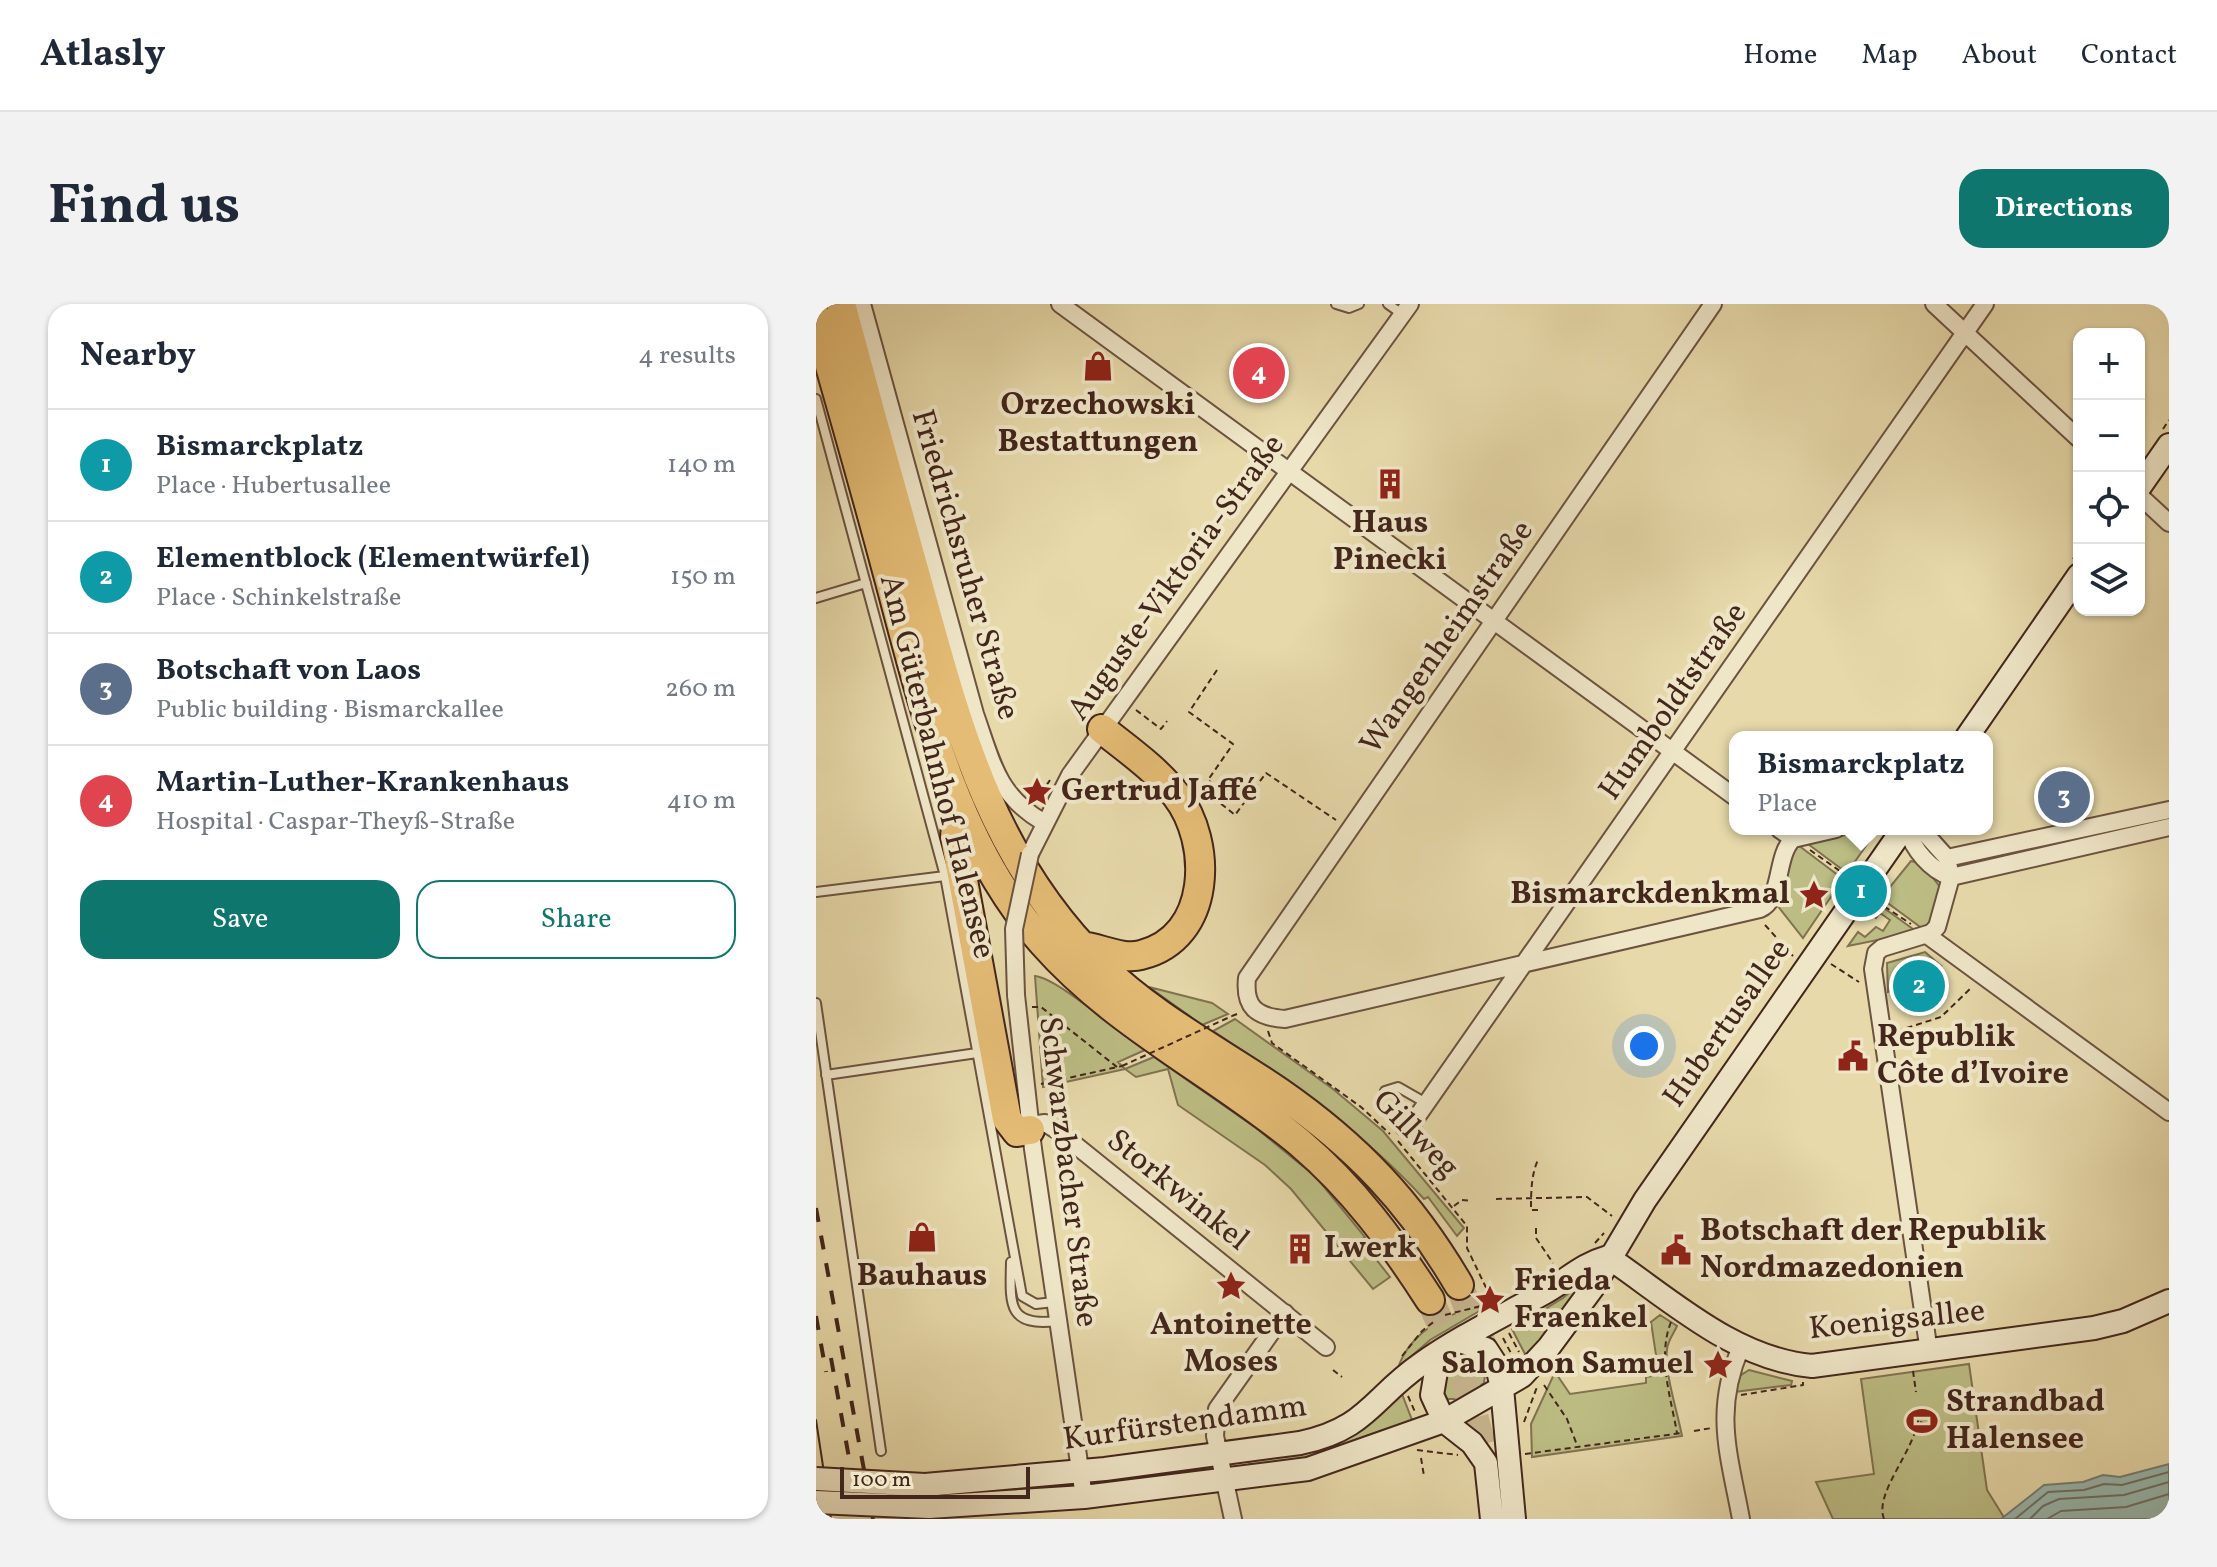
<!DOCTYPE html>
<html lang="en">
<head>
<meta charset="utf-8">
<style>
  :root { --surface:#fff; --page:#f2f2f3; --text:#1f2937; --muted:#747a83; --line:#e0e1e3; --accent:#0f766e }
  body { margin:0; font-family:Vollkorn,serif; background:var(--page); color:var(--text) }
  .controls { position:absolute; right:24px; top:24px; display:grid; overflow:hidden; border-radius:16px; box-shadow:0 2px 6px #0004 }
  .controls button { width:72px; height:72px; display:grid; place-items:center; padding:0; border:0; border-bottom:2px solid var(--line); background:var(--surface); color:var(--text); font:40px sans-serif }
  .scale { position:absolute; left:24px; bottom:20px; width:190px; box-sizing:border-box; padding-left:8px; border:4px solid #43261c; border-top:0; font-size:22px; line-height:28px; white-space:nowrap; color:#43261c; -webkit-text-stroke:6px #efe6c8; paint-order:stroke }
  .you { position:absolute; left:828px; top:742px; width:28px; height:28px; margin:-20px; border:6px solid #fff; border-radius:50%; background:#1a73e8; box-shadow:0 0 0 12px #1a73e833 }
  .badge { display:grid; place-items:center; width:52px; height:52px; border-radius:50%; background:var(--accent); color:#fff; font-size:26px; font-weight:700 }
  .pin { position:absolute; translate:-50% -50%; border:4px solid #fff; box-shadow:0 2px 8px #0006 }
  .popup { position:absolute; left:913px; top:427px; width:264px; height:104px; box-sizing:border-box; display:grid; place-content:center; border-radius:16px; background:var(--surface); filter:drop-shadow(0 2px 6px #0005); font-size:26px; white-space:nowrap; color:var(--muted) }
  .popup b { font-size:30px; color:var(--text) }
  .popup::after { content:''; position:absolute; left:50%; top:100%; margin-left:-16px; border:16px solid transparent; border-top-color:var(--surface) }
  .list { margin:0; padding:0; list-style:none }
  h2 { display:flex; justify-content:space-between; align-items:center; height:104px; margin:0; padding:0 32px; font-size:34px }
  h2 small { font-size:26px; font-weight:400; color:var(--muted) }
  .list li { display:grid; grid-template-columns:52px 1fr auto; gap:24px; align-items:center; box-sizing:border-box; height:112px; padding:0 32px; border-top:2px solid var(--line) }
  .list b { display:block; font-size:30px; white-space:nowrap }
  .list p { margin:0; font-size:26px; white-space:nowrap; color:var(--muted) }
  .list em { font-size:26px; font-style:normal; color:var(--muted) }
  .actions { display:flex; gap:16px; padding:24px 32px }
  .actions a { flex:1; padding:18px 0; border:2px solid var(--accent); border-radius:24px; text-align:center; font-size:28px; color:var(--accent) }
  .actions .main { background:var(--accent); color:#fff }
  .icon { flex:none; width:44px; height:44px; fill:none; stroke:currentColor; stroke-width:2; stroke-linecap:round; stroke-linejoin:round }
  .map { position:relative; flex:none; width:1353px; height:1215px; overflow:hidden; border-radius:24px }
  header { display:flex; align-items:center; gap:48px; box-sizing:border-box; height:112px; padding:0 40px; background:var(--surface); border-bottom:2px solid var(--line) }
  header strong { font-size:38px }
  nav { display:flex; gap:44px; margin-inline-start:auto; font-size:28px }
  .intro { display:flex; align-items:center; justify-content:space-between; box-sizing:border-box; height:192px; padding:0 48px }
  h1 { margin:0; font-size:56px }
  .button { padding:20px 36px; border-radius:24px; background:var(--accent); color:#fff; font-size:28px; font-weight:700 }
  main { display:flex; gap:48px; padding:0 48px }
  aside { flex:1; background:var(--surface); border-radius:24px; box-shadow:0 2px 6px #0004 }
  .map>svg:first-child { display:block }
  .green { fill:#bcbd84; stroke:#807250; stroke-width:2 }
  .water { fill:#98b9b0; stroke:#767e75; stroke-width:2 }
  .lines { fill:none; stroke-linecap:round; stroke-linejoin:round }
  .shore { stroke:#6e7066; stroke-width:2 }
  .motorway-tunnel { stroke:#c6b58e; stroke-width:28; stroke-dasharray:28 14; stroke-linecap:butt }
  .service-casing { stroke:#6c5340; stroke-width:12 }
  .minor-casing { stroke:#6c5340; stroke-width:20 }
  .secondary-casing { stroke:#43261c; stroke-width:26 }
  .motorway-casing { stroke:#43261c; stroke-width:32 }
  .path { stroke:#43261c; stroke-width:2; stroke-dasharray:6 4; stroke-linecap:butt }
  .service { stroke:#efe6c8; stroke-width:8 }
  .minor { stroke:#efe6c8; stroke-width:16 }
  .secondary { stroke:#efe6c8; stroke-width:22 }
  .motorway { stroke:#e4bc75; stroke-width:28 }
  .tram { stroke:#43261c; stroke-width:2 }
  .rail { stroke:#43261c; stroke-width:4; stroke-dasharray:14 14; stroke-linecap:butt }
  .minor-bridge-casing { stroke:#6c5340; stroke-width:20; stroke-linecap:butt }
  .secondary-bridge-casing { stroke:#43261c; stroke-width:26; stroke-linecap:butt }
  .path-bridge { stroke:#43261c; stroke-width:2; stroke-dasharray:6 4; stroke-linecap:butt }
  .minor-bridge { stroke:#efe6c8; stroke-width:16 }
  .secondary-bridge { stroke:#efe6c8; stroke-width:22 }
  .labels { text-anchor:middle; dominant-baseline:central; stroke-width:8; stroke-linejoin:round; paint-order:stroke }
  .poi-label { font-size:32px; font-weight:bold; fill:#43261c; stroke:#efe6c8; text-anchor:start }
  .street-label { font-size:32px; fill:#43261c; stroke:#efe6c8 }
</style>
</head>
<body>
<header>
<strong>Atlasly</strong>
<nav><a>Home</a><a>Map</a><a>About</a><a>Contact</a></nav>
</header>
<div class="intro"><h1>Find us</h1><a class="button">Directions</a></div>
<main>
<aside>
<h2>Nearby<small>4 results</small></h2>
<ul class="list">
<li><span class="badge" style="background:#0f9aa8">1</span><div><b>Bismarckplatz</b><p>Place · Hubertusallee</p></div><em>140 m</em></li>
<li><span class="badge" style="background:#0f9aa8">2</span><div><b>Elementblock (Elementwürfel)</b><p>Place · Schinkelstraße</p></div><em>150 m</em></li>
<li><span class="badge" style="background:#5c6f8a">3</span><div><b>Botschaft von Laos</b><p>Public building · Bismarckallee</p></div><em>260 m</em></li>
<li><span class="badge" style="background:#e0444e">4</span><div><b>Martin-Luther-Krankenhaus</b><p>Hospital · Caspar-Theyß-Straße</p></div><em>410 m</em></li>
</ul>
<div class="actions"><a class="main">Save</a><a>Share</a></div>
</aside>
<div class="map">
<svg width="1353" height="1215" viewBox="0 0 1353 1215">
  <rect width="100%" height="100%" fill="#e7d9aa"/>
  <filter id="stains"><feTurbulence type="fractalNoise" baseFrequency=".0025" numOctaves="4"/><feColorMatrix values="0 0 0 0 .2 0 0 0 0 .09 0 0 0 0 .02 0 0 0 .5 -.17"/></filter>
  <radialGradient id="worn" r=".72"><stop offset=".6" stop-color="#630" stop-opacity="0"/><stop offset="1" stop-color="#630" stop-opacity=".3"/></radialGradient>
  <path class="green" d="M1055 525 1056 533 1031 569 992 540Z
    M982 541 1027 575 987 634 961 601 974 550Z
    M1095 557 1106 560 1124 583 1115 620 1107 625 1065 594Z
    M1061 599 1101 628 1032 642 1042 628 1049 633 1060 623 1067 627 1074 616 1064 609 1060 614 1054 609Z
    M1109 648 1125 662 1101 679 1072 688 1071 659Z
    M219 672C242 674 304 730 329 746L302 758 309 765 338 753 440 824 500 873 549 933 545 936 574 973 557 985 475 885 449 861 362 801 352 765 320 773 309 765 227 783Z
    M333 683 396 699 412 710 386 721Z
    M419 715 517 785 567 827 648 924 641 932 612 893 608 895C546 827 473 777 397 727Z
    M776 970 739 1021 710 1052 696 1025 747 994Z
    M663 1003 665 1006 614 1036 582 1064C593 1030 629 1009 663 1003Z
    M844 1011 861 1022C858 1029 851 1038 851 1046 848 1067 862 1110 866 1132L716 1153 715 1120 739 1068 754 1090 830 1079V1073L843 1071 835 1018Z
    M652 1054 670 1063 668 1079 641 1095H631C620 1075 633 1058 652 1054Z
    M1153 1060 1171 1186 1189 1215H1017L1000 1178 1058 1170 1045 1075Z
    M933 1066 976 1077 975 1081 918 1088 922 1073Z
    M586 1090 596 1116 504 1152 434 1164 433 1155C504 1141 532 1143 586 1090Z"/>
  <path class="water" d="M1353 1160V1215H1185L1228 1181 1267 1178 1287 1171 1304 1173Z"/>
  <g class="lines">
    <path class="shore" d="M1199 1215 1232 1188 1268 1186 1288 1180 1306 1181 1353 1168
      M1214 1215 1227 1202 1243 1195 1308 1191 1353 1178
      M1231 1215 1245 1207 1310 1203 1353 1190"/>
    <path class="motorway-tunnel" d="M643 981 670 1050
      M614 996 647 1069 673 1169"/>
    <g class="service-casing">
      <path id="service" d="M520 0 533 4 543 0
        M572 0 586 10
        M0 95 129 572 206 992 220 1000 238 998
        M0 294 50 279
        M0 588 129 572
        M0 699 65 1147
        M10 771 161 749
        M569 787 582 783 610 799
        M195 958C194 1000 191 1023 241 1017"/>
    </g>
    <g class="minor-casing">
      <path id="minor" d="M46 0 159 410C176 458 181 491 227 518
        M244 0 919 493
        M897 0 431 674C428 703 440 713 469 715L944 605C967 595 959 552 977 535
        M1118 0 1263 135
        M1323 191 1353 219
        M963 525 977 535
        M1091 525C1097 545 1114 566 1135 573L1353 523
        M1105 525 1131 554 1135 573 1121 623 1115 629 1066 644 1060 649 1057 665 1113 1048
        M977 535 1020 525
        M214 550 254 471 594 0
        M1131 554 1353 506
        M1111 631 1353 808
        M200 691 217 845 268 1193
        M214 821 229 819 242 827 510 1043
        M588 823 598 817 1169 0
        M417 1215 399 1132 401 1105 469 1009
        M925 1215C913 1150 897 1107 925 1043"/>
    </g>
    <g class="secondary-casing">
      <path id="secondary" d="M1323 184 1353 141
        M1151 433 1263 271
        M792 953C855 996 918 1055 996 1062L1278 1024 1307 1017 1353 997
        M643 1037 670 1045 681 1062 686 1084 698 1215
        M623 1050 616 1091 628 1117 656 1139 670 1159 676 1215
        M109 1181 289 1165 484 1139C551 1125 556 1094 605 1060 643 1033 687 1012 728 989 751 976 767 960 792 953
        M113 1203 268 1193 492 1165 628 1117 706 1072 733 1043 778 982 829 896 1087 525"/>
    </g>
    <g class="motorway-casing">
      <path id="motorway" d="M25 0C49 90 74 179 99 269 140 416 172 552 285 662 337 713 403 747 463 788 541 842 595 899 643 981
        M0 13C24 97 48 180 70 263 105 392 136 536 227 639 300 722 400 769 484 839 537 884 576 937 614 996
        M142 499 139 533 191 815 201 828 214 826
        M265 642C284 644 306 656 325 651 396 634 397 538 360 491 340 465 311 445 286 425"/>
    </g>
    <path class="path" d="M1347 125 1353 116
      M1257 255 1263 246
      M401 366 373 408 417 440 392 476 396 479 394 491 419 511 450 469 520 516
      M320 406 345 425 351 417
      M266 480 286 495
      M220 497 234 476
      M994 546 1031 572
      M1060 597 1095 620
      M949 621 977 652
      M1015 660 1043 678
      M216 703H225L301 763
      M416 712 421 710
      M452 727 456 739 545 803 574 830
      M1081 727 1125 713 1156 683
      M225 780 306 762
      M582 837 651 922V944L675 994
      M680 895 771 893 796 912
      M638 902 646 896 656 897
      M722 906H715C715 889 715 869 723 854
      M720 924V934L737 959
      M779 939 788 929
      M629 1011 665 1002
      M855 1018C841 1053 855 1094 861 1129
      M693 1029 703 1048
      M687 1034 697 1053
      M586 1052 606 1027 620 1016
      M517 1066 526 1073
      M1097 1067 1100 1088
      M728 1081 751 1115 761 1141
      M925 1091 987 1081V1078
      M592 1092 599 1108
      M708 1118 721 1083
      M1104 1118 1121 1125
      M878 1127 896 1124
      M601 1146 642 1151
      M709 1150 866 1129
      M605 1154 608 1172
      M1068 1215C1057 1187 1105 1141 1103 1106"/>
    <use href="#service" class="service"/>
    <use href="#minor" class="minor"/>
    <use href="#secondary" class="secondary"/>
    <use href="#motorway" class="motorway"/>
    <path class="tram" d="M0 1116 15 1215"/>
    <path class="rail" d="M0 904 57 1215
      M0 1012 10 1068
      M15 1054 44 1215"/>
    <g class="minor-bridge-casing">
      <path id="minor-bridge" d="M200 691 198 625 214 550"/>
    </g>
    <g class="secondary-bridge-casing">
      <path id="secondary-bridge" d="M0 1175 109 1181
        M0 1198 113 1203"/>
    </g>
    <path class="path-bridge" d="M306 762 416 712"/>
    <use href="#minor-bridge" class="minor-bridge"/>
    <use href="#secondary-bridge" class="secondary-bridge"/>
  </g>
  <defs>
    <g id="shop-bare" transform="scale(2.4)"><path d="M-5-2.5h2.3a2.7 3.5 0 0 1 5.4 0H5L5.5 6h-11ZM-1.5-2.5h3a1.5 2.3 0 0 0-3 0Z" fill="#8f2418" stroke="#efe6c8" stroke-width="2.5" paint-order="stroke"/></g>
    <g id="building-bare" transform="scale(2.4)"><path d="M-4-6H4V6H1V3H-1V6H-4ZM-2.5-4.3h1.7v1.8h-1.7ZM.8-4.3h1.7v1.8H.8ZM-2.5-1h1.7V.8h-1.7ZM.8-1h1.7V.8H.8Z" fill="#8f2418" stroke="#efe6c8" stroke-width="2.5" paint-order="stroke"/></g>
    <g id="sight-bare" transform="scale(2.4)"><path d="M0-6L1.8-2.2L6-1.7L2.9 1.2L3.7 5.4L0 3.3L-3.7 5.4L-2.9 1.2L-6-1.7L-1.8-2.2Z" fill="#8f2418" stroke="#efe6c8" stroke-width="2.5" paint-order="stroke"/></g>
    <g id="civic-bare" transform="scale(2.4)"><path d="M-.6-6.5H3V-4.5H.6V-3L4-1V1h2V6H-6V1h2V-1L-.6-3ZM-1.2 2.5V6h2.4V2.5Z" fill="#8f2418" stroke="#efe6c8" stroke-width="2.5" paint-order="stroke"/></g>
    <g id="stadium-bare" transform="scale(2.4)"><path d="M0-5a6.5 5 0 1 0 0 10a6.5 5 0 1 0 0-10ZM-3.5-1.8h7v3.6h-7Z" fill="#8f2418" stroke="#efe6c8" stroke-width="2.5" paint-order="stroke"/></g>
  </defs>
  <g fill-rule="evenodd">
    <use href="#shop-bare" x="282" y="62"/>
    <use href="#building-bare" x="574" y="180"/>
    <use href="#sight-bare" x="221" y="488"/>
    <use href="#sight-bare" x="998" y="591"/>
    <use href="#civic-bare" x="1037" y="752"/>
    <use href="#shop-bare" x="106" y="933"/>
    <use href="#building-bare" x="484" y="945"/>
    <use href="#civic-bare" x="860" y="946"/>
    <use href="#sight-bare" x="415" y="982"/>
    <use href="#sight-bare" x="674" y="996"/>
    <use href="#sight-bare" x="902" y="1061"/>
    <use href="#stadium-bare" x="1106" y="1117"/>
  </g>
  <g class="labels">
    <g class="poi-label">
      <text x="282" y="102" text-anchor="middle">Orzechowski<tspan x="282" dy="37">Bestattungen</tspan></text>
      <text x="574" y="220" text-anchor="middle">Haus<tspan x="574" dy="37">Pinecki</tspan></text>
      <text x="245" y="488">Gertrud Jaffé</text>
      <text x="974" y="591" text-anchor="end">Bismarckdenkmal</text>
      <text x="1061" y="734">Republik<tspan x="1061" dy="37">Côte d’Ivoire</tspan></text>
      <text x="884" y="928">Botschaft der Republik<tspan x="884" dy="37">Nordmazedonien</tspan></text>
      <text x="508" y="945">Lwerk</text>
      <text x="106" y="973" text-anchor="middle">Bauhaus</text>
      <text x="698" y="978">Frieda<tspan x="698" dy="37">Fraenkel</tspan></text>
      <text x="415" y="1022" text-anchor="middle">Antoinette<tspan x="415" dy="37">Moses</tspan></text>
      <text x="878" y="1061" text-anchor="end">Salomon Samuel</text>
      <text x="1130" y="1099">Strandbad<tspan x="1130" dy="37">Halensee</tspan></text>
    </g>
    <g class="street-label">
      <text transform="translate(148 261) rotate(74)">Friedrichsruher Straße</text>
      <text transform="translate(361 274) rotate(-54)">Auguste-Viktoria-Straße</text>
      <text transform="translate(632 334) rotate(-55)">Wangenheimstraße</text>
      <text transform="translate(858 398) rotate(-55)">Humboldtstraße</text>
      <text transform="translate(120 463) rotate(76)">Am Güterbahnhof Halensee</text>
      <text transform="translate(912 720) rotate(-55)">Hubertusallee</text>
      <text transform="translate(599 831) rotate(46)">Gillweg</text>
      <text transform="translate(251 868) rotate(83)">Schwarzbacher Straße</text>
      <text transform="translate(361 887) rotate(39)">Storkwinkel</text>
      <text transform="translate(1081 1017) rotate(-6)">Koenigsallee</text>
      <text transform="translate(369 1120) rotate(-8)">Kurfürstendamm</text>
    </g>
  </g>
  <rect width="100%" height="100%" filter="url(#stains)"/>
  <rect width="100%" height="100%" fill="url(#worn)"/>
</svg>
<div class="controls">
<button>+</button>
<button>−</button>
<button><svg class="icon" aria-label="locate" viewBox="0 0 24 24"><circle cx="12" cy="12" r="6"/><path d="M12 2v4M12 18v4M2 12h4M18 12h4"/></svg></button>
<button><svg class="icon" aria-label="layers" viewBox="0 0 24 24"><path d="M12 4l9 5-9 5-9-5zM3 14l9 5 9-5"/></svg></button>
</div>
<div class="scale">100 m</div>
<div class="you"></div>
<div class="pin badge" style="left:1045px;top:587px;background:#0f9aa8">1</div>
<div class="popup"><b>Bismarckplatz</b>Place</div>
<div class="pin badge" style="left:1103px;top:682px;background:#0f9aa8">2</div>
<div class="pin badge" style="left:1248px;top:493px;background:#5c6f8a">3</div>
<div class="pin badge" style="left:443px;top:69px;background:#e0444e">4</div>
</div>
</main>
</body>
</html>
